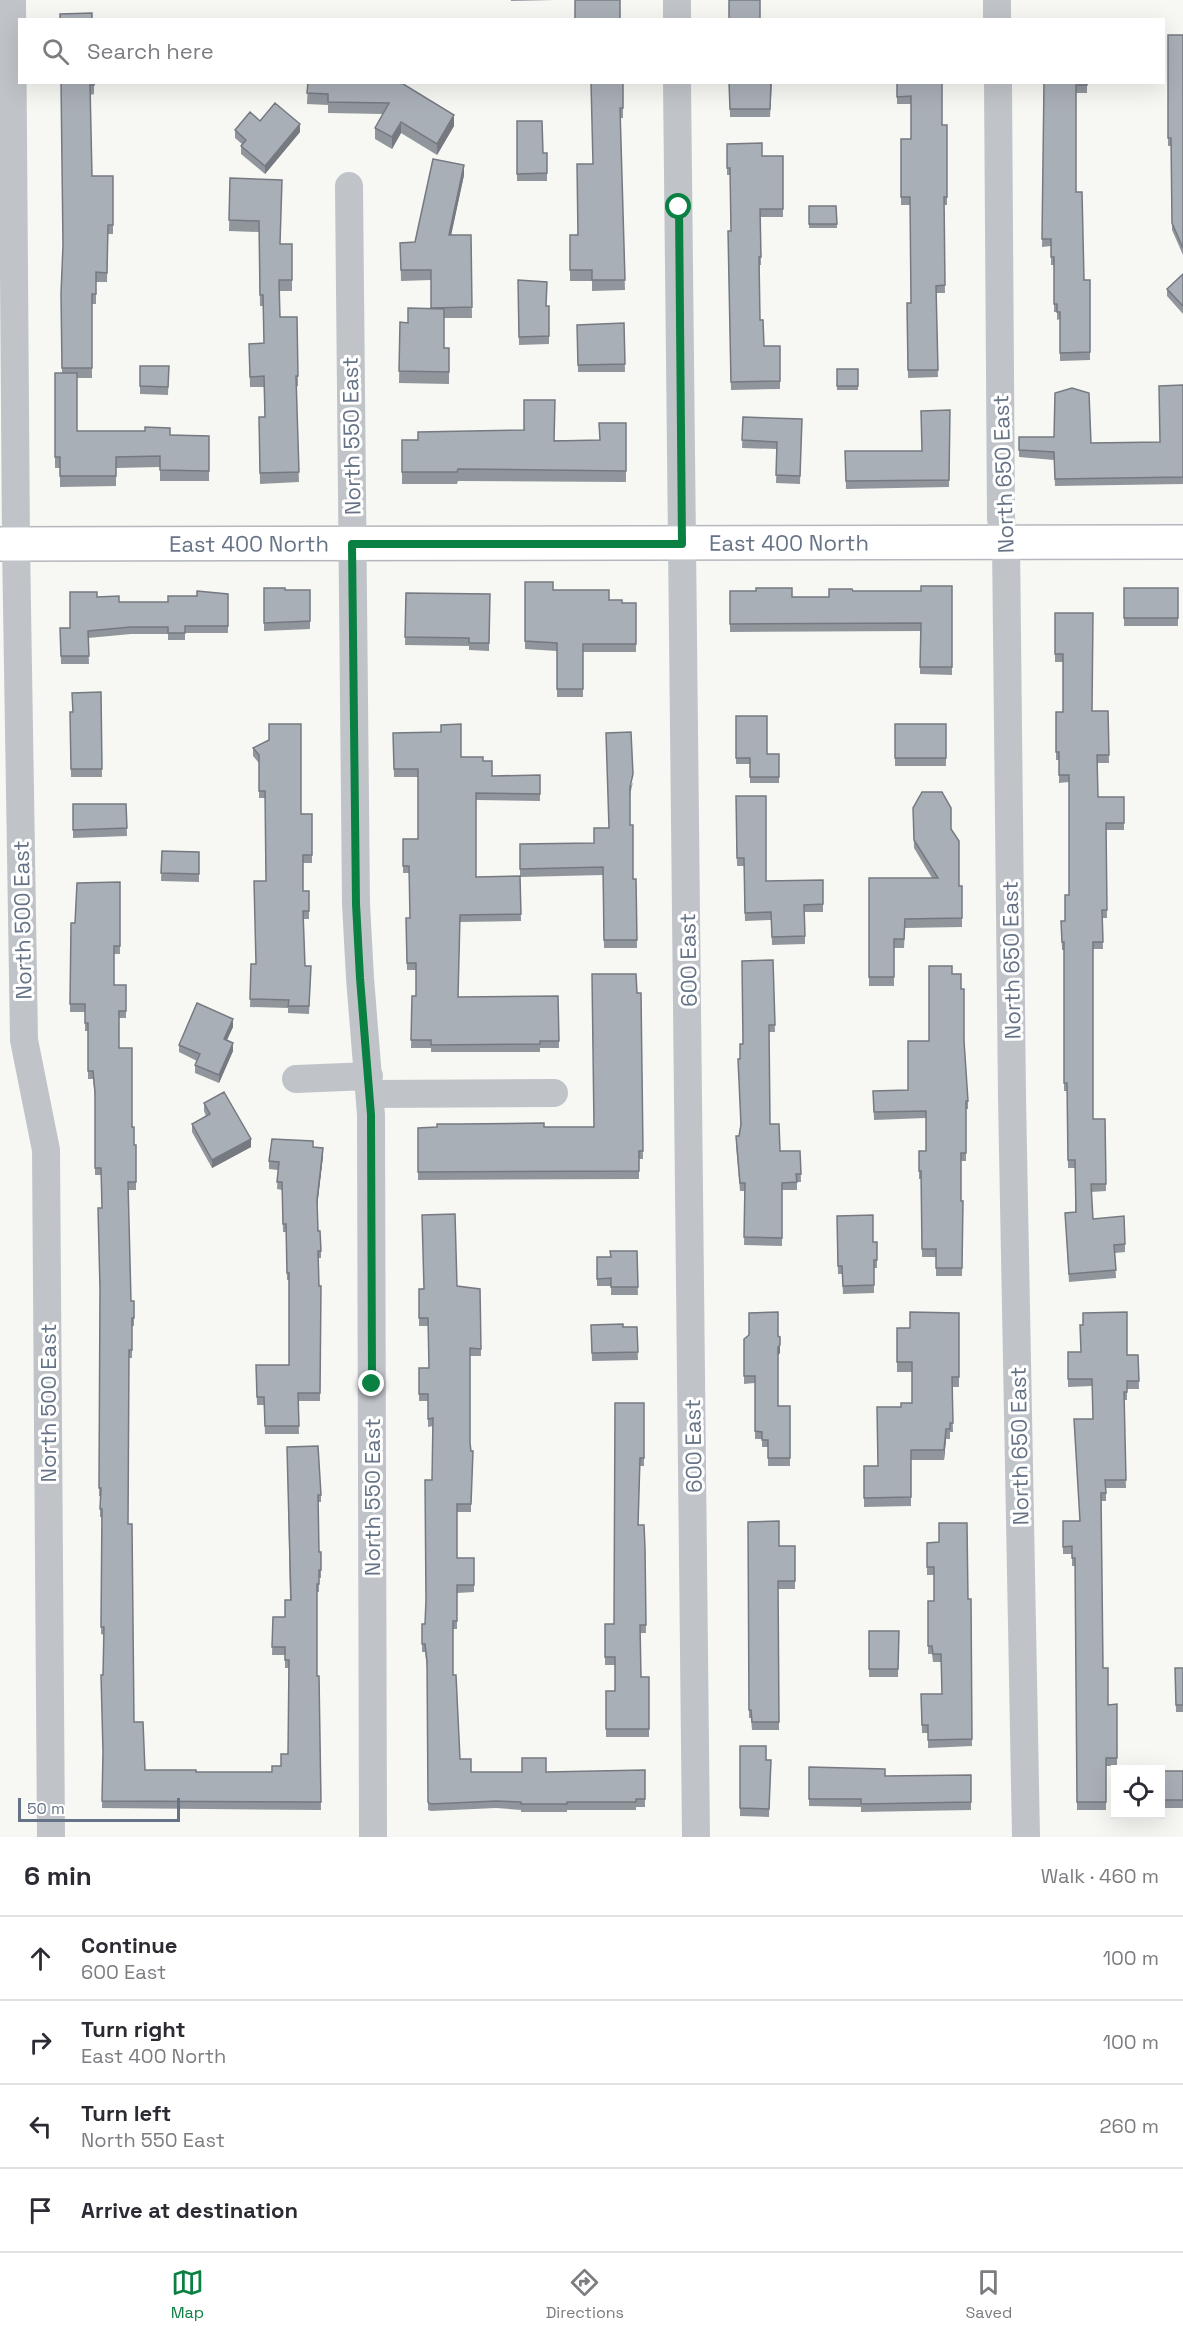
<!DOCTYPE html>
<html lang="en">
<head>
<meta charset="utf-8">
<style>
  :root { --surface:#fff; --page:#f2f2f3; --text:#2b2b33; --muted:#7c7c81; --line:#e1e1e2; --accent:#0b8043 }
  body { margin:0; font-family:"Space Grotesk",sans-serif; background:var(--page); color:var(--text) }
  .controls { position:absolute; right:18px; bottom:18px; display:grid; overflow:hidden; border-radius:0px; box-shadow:0 6px 24px #0002 }
  .controls button { width:54px; height:54px; display:grid; place-items:center; padding:0; border:0; border-bottom:2px solid var(--line); background:var(--surface); color:var(--text); font:30px sans-serif }
  .scale { position:absolute; left:18px; bottom:15px; width:162px; box-sizing:border-box; padding-left:6px; border:3px solid #667386; border-top:0; font-size:16px; line-height:21px; white-space:nowrap; color:#667386; -webkit-text-stroke:4px #fff; paint-order:stroke }
  .stop { position:absolute; width:18px; height:18px; margin:-14px; border:4px solid #0b8043; border-radius:50%; background:#fff }
  .stop.end { background:#0b8043; border-color:#fff; box-shadow:0 2px 6px #0008 }
  .list { margin:0; padding:0; list-style:none }
  h2 { display:flex; justify-content:space-between; align-items:center; height:78px; margin:0; padding:0 24px; font-size:26px }
  h2 small { font-size:20px; font-weight:400; color:var(--muted) }
  .list li { display:grid; grid-template-columns:39px 1fr auto; gap:18px; align-items:center; box-sizing:border-box; height:84px; padding:0 24px; border-top:2px solid var(--line) }
  .list b { display:block; font-size:22px; white-space:nowrap }
  .list p { margin:0; font-size:20px; white-space:nowrap; color:var(--muted) }
  .list em { font-size:20px; font-style:normal; color:var(--muted) }
  .icon { flex:none; width:33px; height:33px; fill:none; stroke:currentColor; stroke-width:2; stroke-linecap:round; stroke-linejoin:round }
  .map { position:relative; flex:none; width:1183px; height:1837px; overflow:hidden }
  .search { position:absolute; background:var(--surface); box-shadow:0 6px 24px #0002; left:18px; right:18px; top:18px; height:66px; display:flex; align-items:center; gap:15px; box-sizing:border-box; padding:0 21px; border-radius:0px; color:var(--muted); font-size:22px }
  .sheet { height:414px; background:var(--surface) }
  nav { display:flex; justify-content:space-around; align-items:center; box-sizing:border-box; height:84px; border-top:2px solid var(--line); background:var(--surface); font-size:16px; color:var(--muted) }
  nav a { display:grid; justify-items:center; gap:3px }
  nav .on { color:var(--accent) }
  .map>svg:first-child { display:block }
  .lines { fill:none; stroke-linecap:round; stroke-linejoin:round }
  .major-casing { stroke:#b4b7bd; stroke-width:36 }
  .minor { stroke:#c0c4c9; stroke-width:28 }
  .major { stroke:#fff; stroke-width:33 }
  .wall { fill:#91969d }
  .shaded-wall { fill:#767a80 }
  .building { fill:#a9afb7; stroke:#767a80; stroke-width:1.5 }
  .route { stroke:#0b8043; stroke-width:8 }
  .labels { text-anchor:middle; dominant-baseline:central; stroke-width:6; stroke-linejoin:round; paint-order:stroke }
  .street-label { font-size:22px; fill:#667386; stroke:#fff }
</style>
</head>
<body>
<div class="map">
<svg width="1183" height="1837" viewBox="0 0 1183 1837">
  <rect width="100%" height="100%" fill="#f7f8f4"/>
  <g class="lines">
    <g class="major-casing">
      <g id="major">
        <path id="s1" d="M0 544 1183 542"/>
      </g>
    </g>
    <path class="minor" d="M12 0 16 544 24 1040 46 1150 51 1837
      M677 0V20
      M997 0V20
      M677 82 696 1837
      M998 82 1001 519 1006 542 1012 1097 1026 1837
      M349 186 356 904 360 978 371 1115 373 1837
      M296 1079 369 1076
      M370 1094 554 1093"/>
    <use href="#major" class="major"/>
  </g>
  <path class="wall" d="M511 0H554L511 1Z
    M1168 35H1183V255L1172 230 1171 146H1168Z
    M61 82H94V94L90 95 92 176H113V234H108L107 282H96V304H92V378H77V431L209 436V481H160V467L116 468V486L60 487V468H55V373H62L61 294 63 247Z
    M308 82H400L454 126 437 155 401 133 392 149 375 139V128L383 114 328 113V105L307 104Z
    M623 82V118H620L625 290 592 291V281H570V235H577L593 164Z
    M729 82H772L770 117H730Z
    M897 82 942 125H947V205H944L945 293H936L938 377 908 378 907 303H911L910 205H901V139H911V104H897Z
    M1044 82H1087V93H1076V192L1084 280H1090V360L1060 361V319L1057 320V312H1054V265H1051V246L1042 247Z
    M260 121 300 132 265 174 241 154V146L242 144 235 138V130Z
    M517 121 543 153H547V181H517Z
    M727 144 762 156H783V217H760L761 265H759L760 320 764 346H780V389L731 390 728 239 731 231 730 175H727Z
    M464 175 451 235H471L472 318H444V348H449V384L399 383 400 322 408 323 431 308V280L401 281 400 243 415 242Z
    M230 178 280 244H292V291H280V317H297L298 386H296L299 482 260 484 259 417H265L264 387H250L249 344 264 343 263 306H260L259 232 229 231Z
    M809 206H836L837 228H809Z
    M1183 274V314L1167 296V289Z
    M518 280 546 306H549V344L519 345Z
    M624 323 625 372H578L577 325Z
    M140 366H169L168 395 140 394Z
    M837 369H858V390H837Z
    M1183 385V484L1055 486 1054 460 1019 457V437L1091 443 1160 442Z
    M950 410 949 487 846 489 845 451H921Z
    M743 417 802 419 800 484 776 483 777 449 742 448Z
    M626 423V482L458 481 457 484H402V440H599Z
    M525 582 553 590 609 600 622 603H636V652H583V697H557V651L525 649Z
    M952 586V675L920 674V631L730 632V591L792 597H829L853 591H921Z
    M264 588 285 590H310V629L264 631Z
    M1124 588H1178V626H1124Z
    M406 593 490 594 489 651 469 650V646L405 645Z
    M228 594V633H185V640H168V634H131L88 638 89 664H61L60 628H70L97 597 119 602H168L197 596Z
    M1055 613 1092 711H1108L1109 763H1098V797H1124V830H1106L1107 918H1102L1103 949H1093V1119H1105L1106 1191 1091 1192 1093 1219 1125 1244V1252L1115 1253 1116 1278 1069 1282 1065 1213 1075 1212V1168H1068L1067 1091H1064V950H1062L1061 921H1065L1069 895V782L1059 783V760H1056V712H1063V662H1055Z
    M101 692 102 777H71L70 712H73Z
    M736 716 767 754H779V783H750V764H736Z
    M895 724H946V766H895Z
    M393 733 461 757 483 761 492 776 540 775V801L476 800V877L520 876 521 921 460 922 458 997 558 996 559 1048H540V1052H431V1048H411L412 996H416V970H407L406 918H410L409 873H403V839H418V777H394Z
    M269 740 301 814H312V863H303V891H309V919H303L305 966H311L309 1014 288 1013V1008L250 1007 251 964H256L266 881 265 798H259V763L253 756V748Z
    M633 782 630 795V825L633 879H636L637 948H604L603 875 520 877V844L594 843 609 828Z
    M736 796 766 881 823 880V912H805V944L772 945 771 920 745 921 744 866H737Z
    M73 804H126L127 836 73 838Z
    M913 808 951 829 959 886H962V927L905 928 904 948H894V986H869V878H932L914 848Z
    M162 851 199 852V882L161 881Z
    M120 882V954H114V985H126V1018H119V1048L134 1145H136V1190H128L131 1301 134 1318V1326H132V1358H129L128 1524 134 1722 145 1770 196 1772H272L281 1766 288 1754 289 1668H285V1655H272L273 1617H285L290 1600 287 1447 321 1495V1502H318L319 1552H321V1578H319V1592H317V1676H319L321 1810 102 1808 103 1756 104 1635 101 1634 102 1517H100V1496H99L102 1208 101 1175H95V1099L93 1079H88V1031H85V1012H70L71 923H75Z
    M773 960 775 1032H769L770 1124 780 1151H800L801 1182H797V1190H782V1246L744 1245 745 1191H740L736 1144V1136H739L740 1127 743 1044Z
    M952 974 961 989 968 1101V1109H966V1161H961V1201H963L962 1276H936V1257H922L921 1179H919V1151H926V1118L874 1120 873 1091 908 1090 929 1041Z
    M637 993H641L643 1159H639V1179L418 1180V1128L594 1127Z
    M233 1027 226 1040 233 1051 219 1083 195 1073V1065L197 1061 179 1052V1045Z
    M204 1103 251 1147 212 1168 192 1132V1124L206 1116 204 1111Z
    M313 1147 323 1156 317 1206 318 1231 321 1251V1258H318L319 1286H321L320 1401H298L299 1434H265L264 1405H257L256 1365H289V1280H287L286 1232H283L282 1190 277 1189 278 1170 269 1169V1161Z
    M837 1216 873 1242 877 1260V1268H874V1293L843 1294 842 1274H838Z
    M637 1251 638 1295H611V1286H597V1257H611Z
    M457 1286 481 1349V1356H470V1443L471 1451V1512H457V1558H474V1592L457 1593V1629H453V1675L460 1759 471 1772H546L645 1770V1807H636V1810H567V1812H521V1810L496 1808 431 1811 428 1810 427 1668 425 1652H422V1624H425L432 1480 433 1426 428 1427V1401H419V1368H429L428 1326H419V1289Z
    M959 1313V1387H952L953 1432H950V1439H946L944 1460H911V1506L864 1507V1466H878L901 1407 912 1403V1372H897V1328H910Z
    M591 1325 623 1327H637L638 1360 592 1361Z
    M778 1336 780 1353 778 1355V1406H790V1466H768V1447H762V1439H755V1383L744 1384V1339Z
    M1068 1352 1138 1355 1139 1389H1127V1400H1124L1126 1488H1106V1501H1101L1103 1668 1108 1705 1117 1704V1766H1106V1810H1077L1075 1566H1072V1554H1063V1521H1080L1074 1419H1093L1092 1386 1068 1387Z
    M644 1403V1466H640L638 1525 645 1548 646 1633H640L641 1677H649V1737H606V1691H615V1665H605V1631L614 1624Z
    M748 1522 779 1546H795V1589H778L779 1730H752L751 1718H749Z
    M927 1543 968 1599H971L972 1746 928 1748V1733H922L921 1694H942L941 1662H933L932 1654H928V1601H934V1575H927Z
    M869 1631H899L898 1677H869Z
    M1175 1668H1183V1712H1176Z
    M740 1746 766 1760H771L769 1817 740 1816Z
    M809 1767 885 1776 971 1775V1810L861 1812V1807L809 1806Z
    M1161 1771H1183V1808H1161Z"/>
  <path class="shaded-wall" d="M454 115V126L437 155V144Z
    M401 122V133L392 149V137Z
    M300 124V132L265 174V166Z
    M464 165V175L449 245V235Z
    M233 1019V1027L224 1047V1039Z
    M233 1043V1051L219 1083V1075Z
    M251 1139V1147L212 1168V1160Z
    M323 1148V1156L317 1208V1200Z
    M780 1345V1353L778 1355V1347Z
    M946 1429V1439L944 1460V1450Z"/>
  <path class="building" d="M575 0H620V20H575Z
    M729 0H760V20H729Z
    M92 13V20H60V14Z
    M1168 35H1183V248L1172 223 1171 138H1168Z
    M61 82H94V85H90L92 176H113V225H108L107 273 96 272V294H92V368H62L61 294 63 245Z
    M308 82H400L454 115 437 144 401 122 392 137 375 128 389 103 328 102V94L307 93Z
    M591 82H623V108H620L625 280H592V270H570V235H578L577 164H593Z
    M729 82H771L770 109H730Z
    M897 82H942V125H947V197H944L945 285 936 286 938 370H908L907 303H911L910 197H901V139H911V96L897 97Z
    M1044 82H1087V85H1076V192H1082L1084 280H1090V352L1060 353V312H1057V304H1054V257H1051V239H1042Z
    M275 103 300 124 265 166 241 146 246 140 235 130 250 112 260 121Z
    M517 121H542L543 153H547V173L517 174Z
    M762 143V156H783V209H760L761 257H759L760 320H763L764 346H780V381L731 382 728 231H731L730 168H727V144Z
    M433 159 464 165 449 235H471L472 307 431 308V270H401L400 243 415 242Z
    M230 178 282 180 280 244H292V280H279L280 317H297L298 376H296L299 472 260 473 259 417H265L264 376 250 377 249 344 264 343 263 295H260L259 221 229 220Z
    M809 206H836L837 224H809Z
    M1183 274V306L1167 289Z
    M518 280 547 282 546 306H549V336L519 337Z
    M408 308 444 309V348H449V372L399 371 400 322 408 323Z
    M624 323 625 364 578 365 577 325Z
    M140 366H169L168 387 140 386Z
    M837 369H858V386H837Z
    M55 373H77V431H145V427L170 428V435L209 436V471L160 470V456L116 457V476H60V457H55Z
    M1183 385V477L1055 479 1054 452 1019 450V437H1054L1055 393 1072 388 1089 393 1091 443 1160 442 1159 386Z
    M524 400H555L554 441 600 440 599 423H626V471L458 469 457 472H402V440H418V432L524 430Z
    M950 410 949 480 846 481 845 451H922L921 411Z
    M743 417 802 419 800 476 776 475 777 442 742 440Z
    M525 582H553V590H609V600H622V603H636V644H583V689H557V643L525 641Z
    M921 586H952V667H920L921 623 730 624V591H756V588H792V597H829V589H852L853 591H921Z
    M264 588H285V590H310V621L264 623Z
    M1124 588H1178V618H1124Z
    M197 591 228 594V626H185V633H168V627H131L88 631 89 656H61L60 628H70V592H97V597L119 596V602H168V596H197Z
    M406 593 490 594 489 643H469V638L405 637Z
    M1055 613H1093L1092 711H1108L1109 755H1097L1098 797H1124V823H1106L1107 910H1102L1103 942H1093V1119H1105L1106 1184H1091L1093 1219 1124 1216 1125 1244 1114 1245 1116 1270 1069 1274 1065 1213 1076 1212 1075 1160H1068L1067 1083H1064V942H1062L1061 921H1065V895H1069V775H1059V752H1056V712H1063V654H1055Z
    M101 692 102 769H71L70 712H73L72 693Z
    M736 716H767V754H779V777H750V758H736Z
    M269 724H301V814H312V855H303V891H309V911H303L305 966H311L309 1006H288L289 1000 250 999 251 964H256L254 881H266L265 791H259V755L253 748 269 740Z
    M461 724V757H483V761H492V776L540 775V794L476 793V877L520 876 521 914 460 915 458 997 558 996 559 1041H540V1044L431 1045V1040H411L412 996H416V963H407L406 918H410L409 866H403V839H418V769H394L393 733 441 732V725Z
    M895 724H946V758H895Z
    M631 732 633 774 630 787V825H633V879H636L637 940H604L603 867 520 869V844L594 843V828H609L606 733Z
    M922 792H942L951 808V829L959 841V886H962V918L905 919 904 939H894V977H869V878H938L914 840 913 808Z
    M736 796H766V881L823 880V904L804 905 805 936 772 937 771 912 745 913 744 858H737Z
    M73 804H126L127 828 73 830Z
    M162 851 199 852V874L161 873Z
    M120 882V946H114V985H126V1011H119V1048H132V1127H134V1145H136V1182H128L131 1301H134V1318H132V1350H129L128 1524H132L134 1722H143L145 1770H196V1772H272V1766H281V1754H288L289 1660H285V1647H272L273 1617H285V1600H291L287 1447 318 1446 321 1495H318L319 1552H321V1570H319V1584H317V1676H319L321 1802 102 1801 103 1752 101 1675H103L104 1627H101L102 1509H100L101 1488H99L100 1289 98 1208H102L101 1168H95V1092L93 1071H88V1023H85V1004H70L71 923H75L77 883Z
    M773 960 775 1025H769L770 1124H779L780 1151H800L801 1174H796L797 1182 782 1183V1238L744 1237 745 1183H740L736 1136H739L741 1125 738 1059H740V1044H743L742 961Z
    M929 966H952V974H961V989H964V1041L968 1101H966V1153H961V1201H963L962 1268H936V1249H922L921 1171H919V1151H926V1111L874 1112 873 1091 908 1090V1041H929Z
    M592 974H636L637 993H641L643 1151H639V1171L418 1172V1128L437 1127V1124H460L544 1123V1127H594Z
    M197 1003 233 1019 224 1039 233 1043 219 1075 195 1065 200 1054 179 1045Z
    M224 1092 251 1139 212 1160 192 1124 210 1114 204 1103Z
    M272 1139 313 1141V1147L323 1148 317 1200 318 1231H320L321 1251H318L319 1286H321L320 1393H298L299 1426H265L264 1397H257L256 1365H289V1273H287L286 1224H283L282 1182H277L279 1162 269 1161Z
    M455 1214 457 1286 480 1289 481 1349 470 1348V1443L471 1451H473L471 1504H457V1558H474V1585H457V1621H453V1675H456L460 1759H471V1772H522V1758H546V1772L645 1770V1799H636V1802H567V1804H521V1802L496 1801 431 1804 428 1802 427 1661 425 1644H422V1624H425L426 1600 425 1480H432L433 1418 428 1419V1394H419V1368H429L428 1318H419V1289H424L422 1215Z
    M873 1215V1242H877V1260H874V1285L843 1286 842 1266H838L837 1216Z
    M610 1251H637L638 1287H611V1278L597 1279V1257H611Z
    M778 1312V1336L780 1337V1345L778 1347V1406H790V1458H768V1440H762V1432L755 1431V1376H744V1339L749 1335V1313Z
    M910 1312 959 1313V1377H952L953 1423H950V1429H946L944 1450H911V1497L864 1498V1466H878L877 1407H901V1403H912V1362H897V1328H910Z
    M1127 1312V1355H1138L1139 1381H1127V1392H1124L1126 1480H1105L1106 1493H1101L1103 1668H1108V1705L1117 1704V1758H1106V1802H1077L1075 1558H1072V1546L1063 1547V1521H1080L1074 1419H1093L1092 1379H1068V1352H1081L1080 1325H1083V1313Z
    M623 1324V1327H637L638 1352 592 1353 591 1325Z
    M615 1403H644V1458H640L638 1525H644L645 1548 646 1625H640L641 1677H649V1729H606V1691H615V1657H605V1624H614Z
    M779 1521V1546H795V1581H778L779 1722H752L751 1710H749L748 1522Z
    M939 1523H967L968 1599H971L972 1739 928 1740V1725H922L921 1694H942L941 1654H933L932 1646H928V1601H934V1567H927V1543L939 1542Z
    M869 1631H899L898 1669H869Z
    M1175 1668H1183V1705H1176Z
    M740 1746H766V1760H771L769 1809 740 1808Z
    M809 1767 885 1769V1776L971 1775V1802L861 1804V1799H809Z
    M1161 1771H1183V1800H1161Z"/>
  <g class="lines">
    <path class="route" d="M372 1384 371 1115 360 978 356 904 352 544H682L679 207"/>
  </g>
  <g class="labels">
    <g class="street-label">
      <text transform="translate(351 436) rotate(-91)">North 550 East</text>
      <text transform="translate(1003 474) rotate(-92)">North 650 East</text>
      <text stroke="none"><textPath href="#s1" startOffset="789">East 400 North</textPath></text>
      <text stroke="none"><textPath href="#s1" startOffset="249">East 400 North</textPath></text>
      <text transform="translate(22 920) rotate(-91)">North 500 East</text>
      <text transform="translate(688 960) rotate(-91)">600 East</text>
      <text transform="translate(1011 960) rotate(-91)">North 650 East</text>
      <text transform="translate(48 1403) rotate(-90)">North 500 East</text>
      <text transform="translate(693 1446) rotate(-91)">600 East</text>
      <text transform="translate(1019 1446) rotate(-91)">North 650 East</text>
      <text transform="translate(372 1497) rotate(-90)">North 550 East</text>
    </g>
  </g>
</svg>
<div class="controls">
<button><svg class="icon" aria-label="locate" viewBox="0 0 24 24"><circle cx="12" cy="12" r="6"/><path d="M12 2v4M12 18v4M2 12h4M18 12h4"/></svg></button>
</div>
<div class="scale">50 m</div>
<div class="stop" style="left:679px;top:207px"></div>
<div class="stop end" style="left:372px;top:1384px"></div>
<div class="search"><svg class="icon" aria-label="search" viewBox="0 0 24 24"><circle cx="10" cy="10" r="6"/><path d="M15 15l6 6"/></svg>Search here</div>
</div>
<section class="sheet">
<h2>6 min<small>Walk · 460 m</small></h2>
<ul class="list">
<li><svg class="icon" aria-label="ahead" viewBox="0 0 24 24"><path d="M12 20V5M6 11l6-6 6 6"/></svg><div><b>Continue</b><p>600 East</p></div><em>100 m</em></li>
<li><svg class="icon" aria-label="right" viewBox="0 0 24 24"><path d="M7 20v-9h11M14 6l5 5-5 5"/></svg><div><b>Turn right</b><p>East 400 North</p></div><em>100 m</em></li>
<li><svg class="icon" aria-label="left" viewBox="0 0 24 24"><path d="M17 20v-9H6M10 6l-5 5 5 5"/></svg><div><b>Turn left</b><p>North 550 East</p></div><em>260 m</em></li>
<li><svg class="icon" aria-label="arrive" viewBox="0 0 24 24"><path d="M6 21V4h12l-3 4 3 4H6"/></svg><div><b>Arrive at destination</b></div></li>
</ul>
</section>
<nav>
<a class="on"><svg class="icon" aria-label="map" viewBox="0 0 24 24"><path d="M3 6l6-2 6 2 6-2v14l-6 2-6-2-6 2zM9 4v14M15 6v14"/></svg>Map</a>
<a><svg class="icon" aria-label="directions" viewBox="0 0 24 24"><path d="M12 3l9 9-9 9-9-9zM9 14v-3h6M13 9l2 2-2 2"/></svg>Directions</a>
<a><svg class="icon" aria-label="saved" viewBox="0 0 24 24"><path d="M7 4h10v16l-5-4-5 4z"/></svg>Saved</a>
</nav>
</body>
</html>
